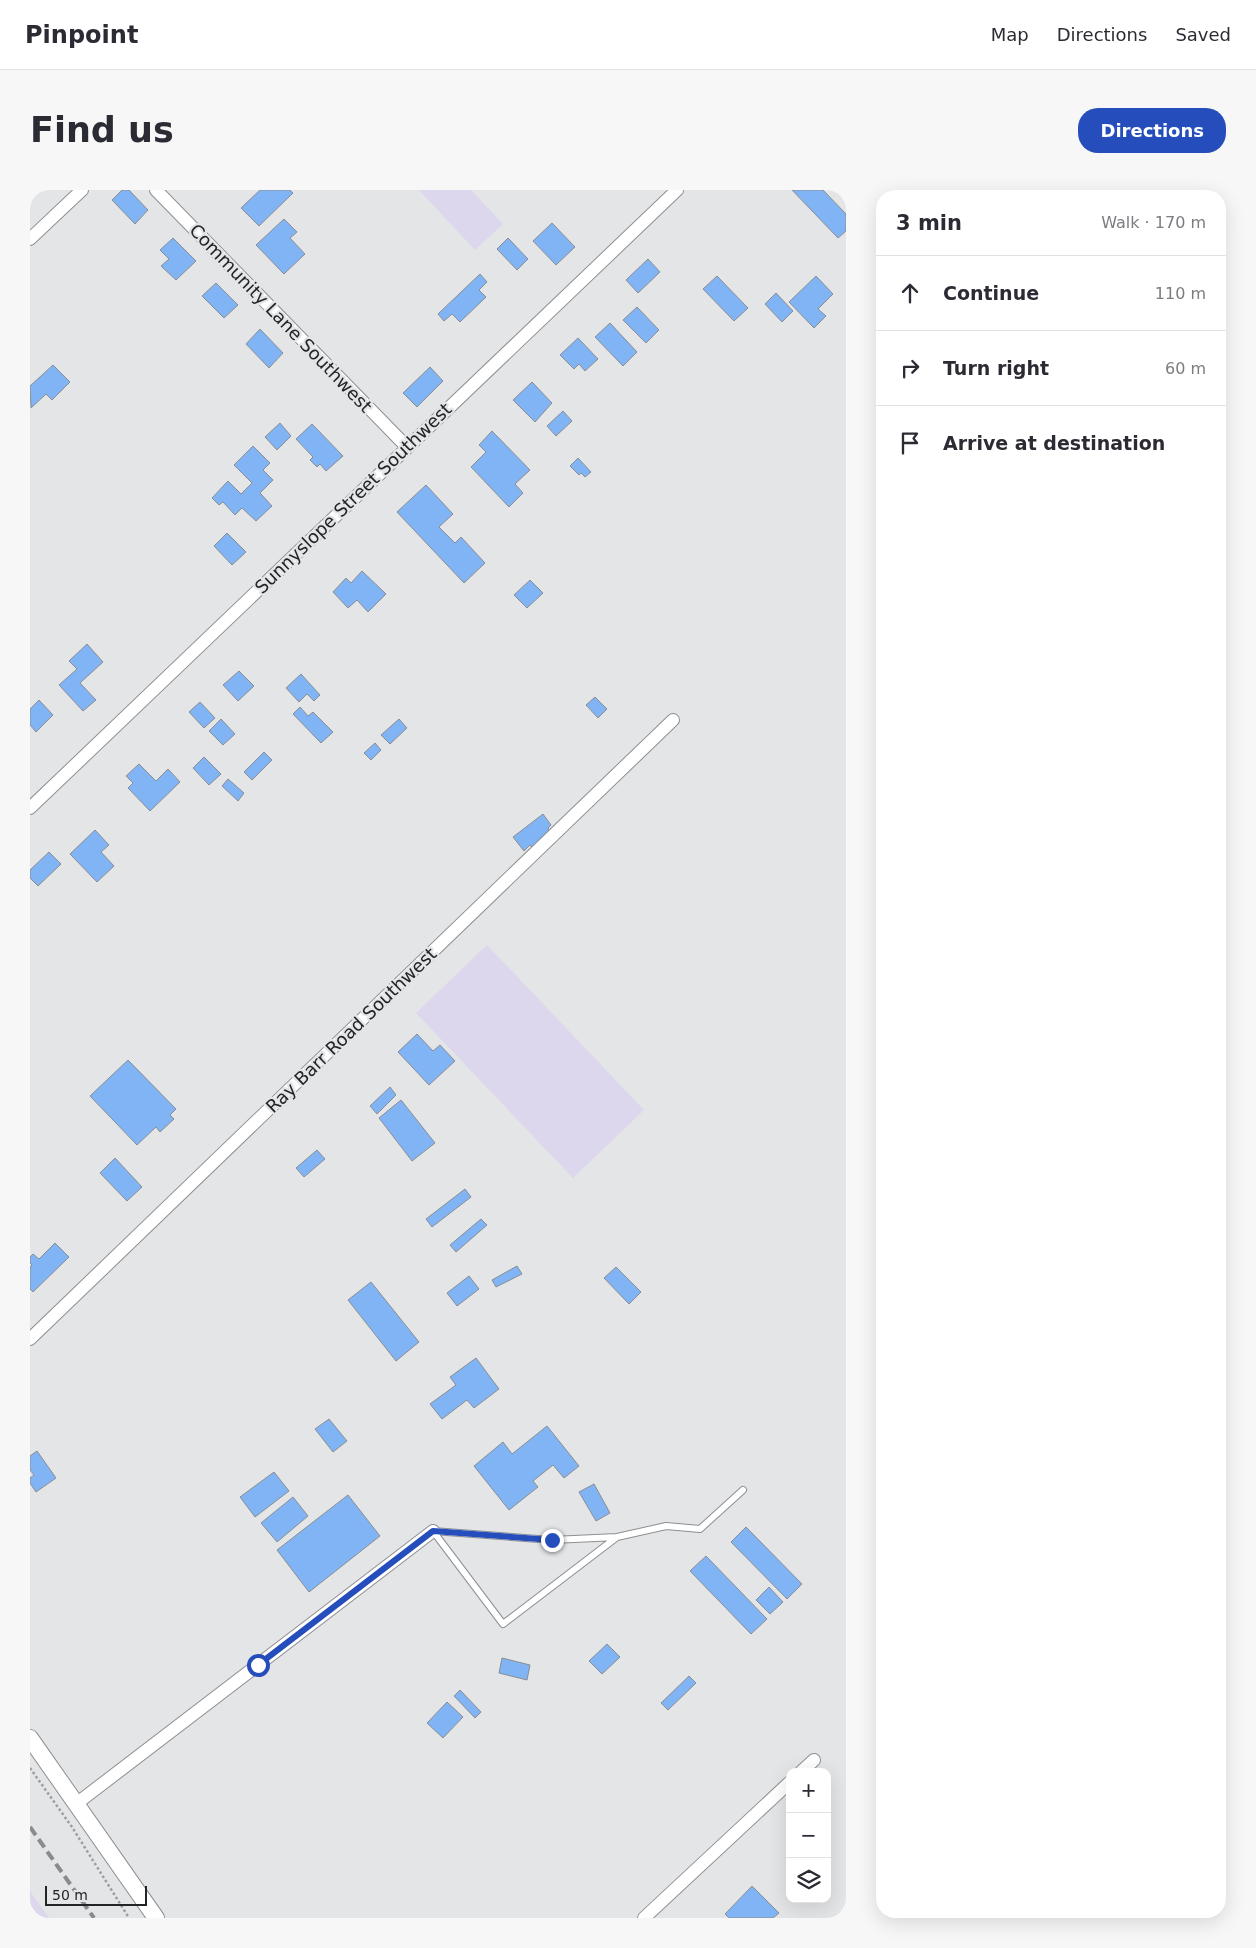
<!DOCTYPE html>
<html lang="en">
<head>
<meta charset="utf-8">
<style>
  :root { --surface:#fff; --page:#f7f7f7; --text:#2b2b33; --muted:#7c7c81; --line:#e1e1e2; --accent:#254ebc }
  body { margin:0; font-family:"DejaVu Sans",sans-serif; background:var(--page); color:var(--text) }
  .controls { position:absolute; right:15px; bottom:15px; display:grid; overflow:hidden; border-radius:10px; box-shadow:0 5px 20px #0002 }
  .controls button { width:45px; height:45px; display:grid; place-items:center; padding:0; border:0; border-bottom:1px solid var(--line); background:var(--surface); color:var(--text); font:25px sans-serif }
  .scale { position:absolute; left:15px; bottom:12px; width:102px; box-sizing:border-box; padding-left:5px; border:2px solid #232425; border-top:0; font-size:14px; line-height:18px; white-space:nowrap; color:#232425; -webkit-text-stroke:4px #e3e5e7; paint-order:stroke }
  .stop { position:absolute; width:15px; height:15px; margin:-11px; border:4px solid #254ebc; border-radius:50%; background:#fff }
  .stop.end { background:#254ebc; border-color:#fff; box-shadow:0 1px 5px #0008 }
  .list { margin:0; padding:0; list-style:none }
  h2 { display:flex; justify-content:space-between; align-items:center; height:65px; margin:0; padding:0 20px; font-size:21px }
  h2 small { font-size:16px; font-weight:400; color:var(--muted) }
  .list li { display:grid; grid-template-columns:32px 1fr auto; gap:15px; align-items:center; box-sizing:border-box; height:75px; padding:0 20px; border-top:1px solid var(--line) }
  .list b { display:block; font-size:19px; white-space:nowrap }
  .list em { font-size:16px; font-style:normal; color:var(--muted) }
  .icon { flex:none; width:28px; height:28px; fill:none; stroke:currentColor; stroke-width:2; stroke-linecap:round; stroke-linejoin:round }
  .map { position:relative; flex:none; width:816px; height:1728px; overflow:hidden; border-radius:20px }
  header { display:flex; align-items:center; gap:30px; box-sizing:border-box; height:70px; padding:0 25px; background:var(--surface); border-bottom:1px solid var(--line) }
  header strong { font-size:24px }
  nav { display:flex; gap:28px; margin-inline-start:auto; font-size:18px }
  .intro { display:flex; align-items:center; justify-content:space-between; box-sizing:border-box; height:120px; padding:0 30px }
  h1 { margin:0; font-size:35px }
  .button { padding:12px 22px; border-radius:20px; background:var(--accent); color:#fff; font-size:18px; font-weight:700 }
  main { display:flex; gap:30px; padding:0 30px }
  aside { flex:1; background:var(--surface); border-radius:20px; box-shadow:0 5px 20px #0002 }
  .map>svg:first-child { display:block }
  .industrial { fill:#dcd7ed }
  .building { fill:#80b4f5; stroke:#8c8d90 }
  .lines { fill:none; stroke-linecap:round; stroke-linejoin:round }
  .service-casing { stroke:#8d8f92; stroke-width:8 }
  .minor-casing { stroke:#8d8f92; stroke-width:14 }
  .tertiary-casing { stroke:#8d8f92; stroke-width:18 }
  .path { stroke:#9c9d9f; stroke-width:2.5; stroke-dasharray:2.5 2.5; stroke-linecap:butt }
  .service { stroke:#fff; stroke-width:6 }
  .minor { stroke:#fff; stroke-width:12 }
  .tertiary { stroke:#fff; stroke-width:16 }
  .rail { stroke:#898b8c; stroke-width:4; stroke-dasharray:10 5; stroke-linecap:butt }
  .route { stroke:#254ebc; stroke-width:6 }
  .labels { text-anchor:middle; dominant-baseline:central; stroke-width:4.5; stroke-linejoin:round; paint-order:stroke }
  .street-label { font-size:18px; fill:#232425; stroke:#e3e5e7 }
</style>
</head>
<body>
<header>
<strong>Pinpoint</strong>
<nav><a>Map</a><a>Directions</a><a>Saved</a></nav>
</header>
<div class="intro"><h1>Find us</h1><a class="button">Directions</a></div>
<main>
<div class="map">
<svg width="816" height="1728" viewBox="0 0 816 1728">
  <rect width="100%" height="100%" fill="#e3e5e7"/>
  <path class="industrial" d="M389 0H441L473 34 445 60Z
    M457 755 614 920 543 988 386 823Z
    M0 1701 19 1728H0Z"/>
  <path class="building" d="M92 0H99L118 20 105 34 82 10Z
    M230 0H260L263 3 229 36 211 18Z
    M762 0H793L816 24V41L808 48Z
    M254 29 267 42 260 48 275 64 254 84 226 55Z
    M522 33 545 57 526 75 503 51Z
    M143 48 166 71 146 90 131 76 139 69 130 60Z
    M478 48 498 69 487 80 467 59Z
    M618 69 630 82 608 103 596 90Z
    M450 84 457 92 449 100 456 107 430 132 422 124 414 131 408 124Z
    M687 86 718 118 704 131 673 99Z
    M786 86 803 104 788 119 796 126 784 138 759 112Z
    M186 93 208 115 194 128 172 106Z
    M746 103 763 121 752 132 735 114Z
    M607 117 629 140 616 153 593 130Z
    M580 133 607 162 593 176 565 147Z
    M230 139 253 163 239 178 216 154Z
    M548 148 568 169 555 181 549 174 544 179 530 165Z
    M23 175 40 192 22 210 16 204 1 218 0 196Z
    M400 177 413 191 387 217 373 203Z
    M502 192 522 213 505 232 483 210Z
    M533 221 542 231 526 246 517 236Z
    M250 233 261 246 247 260 235 247Z
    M282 234 313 266 296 281 290 274 287 277 280 270 283 267 266 249Z
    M462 241 500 280 485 294 493 303 479 317 441 277 456 262 449 255Z
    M223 256 240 273 233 280 243 290 230 303 242 316 226 331 212 318 205 325 193 312 189 315 182 308 198 291 211 304 222 293 204 275Z
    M548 268 561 282 555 287 551 283 549 285 540 276Z
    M396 295 423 324 409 337 425 353 431 347 455 373 434 393 367 322Z
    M197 343 216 362 202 375 184 356Z
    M332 381 356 404 338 422 327 410 318 418 303 402 316 388 321 393Z
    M500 390 513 403 497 418 484 405Z
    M57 454 73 472 50 493 66 510 53 521 29 495 47 479 39 471Z
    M209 481 224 496 208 511 193 495Z
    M271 484 290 505 284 511 277 504 269 512 256 498Z
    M565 507 577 519 568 528 556 515Z
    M9 510 23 525 6 542 0 535V519Z
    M170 512 185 528 174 538 159 522Z
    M270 517 278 526 283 522 303 542 291 553 263 524Z
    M191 529 205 544 193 555 179 541Z
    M369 529 377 538 360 554 351 545Z
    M345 553 351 560 341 570 334 563Z
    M234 562 242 570 222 590 214 582Z
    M174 567 191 584 179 595 163 578Z
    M109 574 126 591 138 579 150 592 120 621 98 598 103 593 96 586Z
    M198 589 214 603 208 611 192 596Z
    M513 624 521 635 518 638 523 645 504 660 500 655 494 661 483 647Z
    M65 640 79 655 71 662 84 676 67 692 40 664Z
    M19 662 31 674 8 696 0 688V680Z
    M387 844 403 861 410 855 425 871 399 895 368 862Z
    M98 870 146 919 140 925 144 929 130 942 126 937 107 955 60 906Z
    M360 897 366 905 347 924 340 916Z
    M371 910 405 953 382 971 349 928Z
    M287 960 295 969 274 987 266 978Z
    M85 968 112 997 97 1011 70 983Z
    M435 999 441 1007 402 1037 396 1029Z
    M451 1029 457 1035 426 1062 420 1055Z
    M25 1053 39 1067 3 1102 0 1099V1077L2 1075 0 1073V1067L3 1064 9 1069Z
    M487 1076 492 1084 466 1097 462 1090Z
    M586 1077 611 1102 599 1114 574 1088Z
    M439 1086 449 1099 427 1116 417 1103Z
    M341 1092 389 1152 366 1171 318 1110Z
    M446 1168 469 1199 444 1218 437 1210 412 1229 400 1214 426 1195 420 1187Z
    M299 1229 317 1251 303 1262 285 1239Z
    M517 1236 549 1276 534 1288 523 1275 503 1291 508 1297 479 1320 444 1276 473 1252 482 1264Z
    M7 1261 26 1288 6 1302 0 1293V1288L4 1285 0 1280V1266Z
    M244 1282 259 1301 225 1327 210 1307Z
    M564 1294 580 1323 566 1331 549 1302Z
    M318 1305 350 1346 279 1402 247 1360Z
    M263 1307 278 1326 247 1352 231 1333Z
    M716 1337 772 1394 757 1409 701 1352Z
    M676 1366 737 1429 721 1444 660 1381Z
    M739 1397 753 1412 740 1424 726 1410Z
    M577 1454 590 1467 572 1484 559 1471Z
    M472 1468 500 1475 497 1490 469 1483Z
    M659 1486 666 1493 638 1520 631 1513Z
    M430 1500 451 1522 445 1528 424 1506Z
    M417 1512 433 1527 413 1548 397 1533Z
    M722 1696 749 1723 743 1728H699L695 1724Z"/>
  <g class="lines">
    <g class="service-casing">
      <path id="service" d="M403 1341 522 1350 587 1347 473 1434Z
        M587 1347 636 1336 670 1339 713 1300"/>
    </g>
    <g class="minor-casing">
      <path id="minor" d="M126 0 377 257
        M0 49 52 0
        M0 618 647 0
        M0 1149 643 530
        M771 1582 784 1570
        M46 1614 403 1341
        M614 1728 760 1592"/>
    </g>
    <g class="tertiary-casing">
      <path id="tertiary" d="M0 1548 126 1728"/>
    </g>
    <path class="path" d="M0 1578 42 1637 99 1728"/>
    <use href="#service" class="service"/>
    <use href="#minor" class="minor"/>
    <use href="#tertiary" class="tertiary"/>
    <path class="rail" d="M0 1637 64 1728"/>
  </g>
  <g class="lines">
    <path class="route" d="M228 1475 403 1341 522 1350"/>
  </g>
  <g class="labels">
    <g class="street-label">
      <text transform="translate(251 128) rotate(46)">Community Lane Southwest</text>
      <text transform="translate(323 308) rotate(-44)">Sunnyslope Street Southwest</text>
      <text transform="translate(321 840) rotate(-44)">Ray Barr Road Southwest</text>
    </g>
  </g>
</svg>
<div class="controls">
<button>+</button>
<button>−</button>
<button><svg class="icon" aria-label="layers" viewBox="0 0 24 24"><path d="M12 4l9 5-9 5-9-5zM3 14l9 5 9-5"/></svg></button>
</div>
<div class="scale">50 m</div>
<div class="stop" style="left:228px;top:1475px"></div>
<div class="stop end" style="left:522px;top:1350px"></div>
</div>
<aside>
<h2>3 min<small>Walk · 170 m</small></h2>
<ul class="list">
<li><svg class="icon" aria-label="ahead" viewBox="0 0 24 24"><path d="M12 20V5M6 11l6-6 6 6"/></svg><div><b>Continue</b></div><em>110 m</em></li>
<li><svg class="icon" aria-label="right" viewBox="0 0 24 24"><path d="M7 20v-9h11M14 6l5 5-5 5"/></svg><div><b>Turn right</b></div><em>60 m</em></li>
<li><svg class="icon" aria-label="arrive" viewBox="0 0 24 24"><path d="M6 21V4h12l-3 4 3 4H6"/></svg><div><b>Arrive at destination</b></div></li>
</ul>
</aside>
</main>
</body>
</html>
